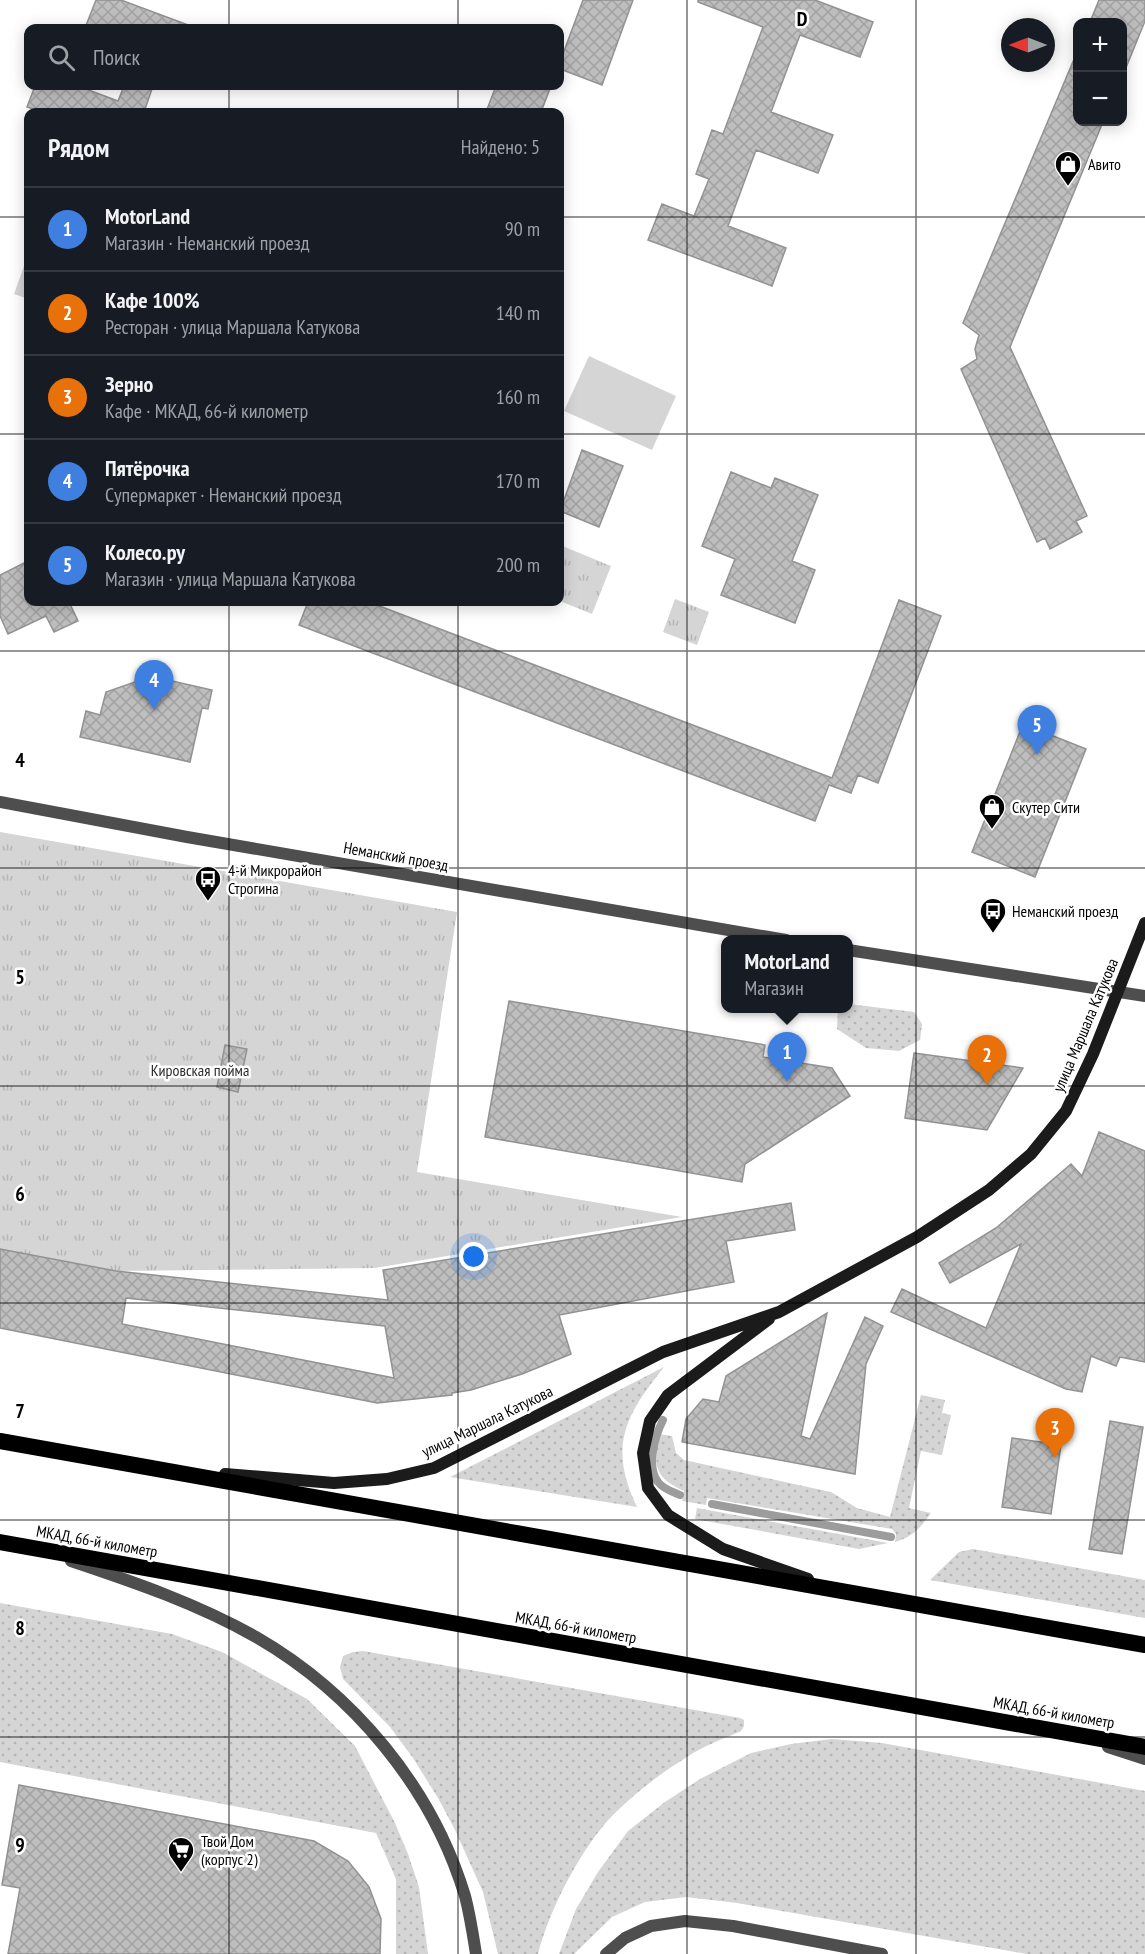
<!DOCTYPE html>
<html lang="ru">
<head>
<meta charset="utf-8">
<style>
  :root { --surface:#171b24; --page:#20242c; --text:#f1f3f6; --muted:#9ea1a6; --line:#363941; --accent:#858687 }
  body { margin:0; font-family:"PT Sans Narrow",sans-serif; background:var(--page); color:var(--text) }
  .controls { position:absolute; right:18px; top:18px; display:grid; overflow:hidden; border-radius:12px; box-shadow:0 3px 15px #0003 }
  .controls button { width:54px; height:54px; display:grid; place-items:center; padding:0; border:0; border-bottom:2px solid var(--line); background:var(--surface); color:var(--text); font:30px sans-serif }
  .compass { position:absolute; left:1001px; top:18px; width:54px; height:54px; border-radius:50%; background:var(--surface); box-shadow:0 3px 15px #0003; rotate:270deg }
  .you { position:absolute; left:474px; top:1257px; width:21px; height:21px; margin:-15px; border:4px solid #fff; border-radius:50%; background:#1a73e8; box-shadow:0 0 0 9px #1a73e833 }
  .badge { display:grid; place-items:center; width:39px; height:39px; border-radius:50%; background:var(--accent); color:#fff; font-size:20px; font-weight:700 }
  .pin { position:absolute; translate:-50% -50px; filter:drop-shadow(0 2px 3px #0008) }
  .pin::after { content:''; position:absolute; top:32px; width:21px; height:18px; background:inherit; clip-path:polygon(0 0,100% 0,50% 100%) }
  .popup { position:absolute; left:721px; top:935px; width:132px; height:78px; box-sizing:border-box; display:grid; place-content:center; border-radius:12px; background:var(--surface); filter:drop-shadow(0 2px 4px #0005); font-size:20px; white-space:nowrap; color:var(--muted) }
  .popup b { font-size:22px; color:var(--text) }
  .popup::after { content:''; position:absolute; left:50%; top:100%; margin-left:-12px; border:12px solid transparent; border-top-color:var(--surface) }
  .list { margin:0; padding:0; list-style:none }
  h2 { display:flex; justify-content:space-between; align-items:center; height:78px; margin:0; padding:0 24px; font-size:26px }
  h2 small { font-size:20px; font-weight:400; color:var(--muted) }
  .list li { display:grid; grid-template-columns:39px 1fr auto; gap:18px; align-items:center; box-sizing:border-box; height:84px; padding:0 24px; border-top:2px solid var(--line) }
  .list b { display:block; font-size:22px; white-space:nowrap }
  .list p { margin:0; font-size:20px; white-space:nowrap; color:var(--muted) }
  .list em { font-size:20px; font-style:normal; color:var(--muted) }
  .icon { flex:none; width:33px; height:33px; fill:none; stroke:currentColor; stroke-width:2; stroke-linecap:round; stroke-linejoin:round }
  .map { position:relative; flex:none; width:1145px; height:1954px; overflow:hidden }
  .search { position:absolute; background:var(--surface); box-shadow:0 3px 15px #0003; left:24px; top:24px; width:540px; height:66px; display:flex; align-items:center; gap:15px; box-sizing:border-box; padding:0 21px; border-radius:12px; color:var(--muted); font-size:22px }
  .panel { position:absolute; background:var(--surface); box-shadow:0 3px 15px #0003; left:24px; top:108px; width:540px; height:498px; border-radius:12px }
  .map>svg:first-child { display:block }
  .grass { fill:url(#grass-dots) }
  .park { fill:url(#park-tufts) }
  .garden { fill:#d5d5d5 }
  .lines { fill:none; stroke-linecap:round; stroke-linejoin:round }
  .stream { stroke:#9c9c9c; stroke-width:8 }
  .building { fill:url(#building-cross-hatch); stroke:#929292; stroke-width:1.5; fill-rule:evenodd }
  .minor { stroke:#4e4e4e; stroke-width:12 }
  .tertiary { stroke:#4e4e4e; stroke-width:12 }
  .secondary { stroke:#1b1b1b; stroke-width:12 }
  .trunk { stroke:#000; stroke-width:16 }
  .grid { fill:none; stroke:#000; stroke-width:1.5; stroke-opacity:0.55 }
  .labels { text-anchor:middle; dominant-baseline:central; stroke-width:5; stroke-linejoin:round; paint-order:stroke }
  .poi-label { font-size:16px; fill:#000; stroke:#fff; text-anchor:start }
  .street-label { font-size:16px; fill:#000; stroke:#fff }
  .park-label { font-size:16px; fill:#2c2c2c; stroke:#fff }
  .grid-label { font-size:20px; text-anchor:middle; font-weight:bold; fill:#000; stroke:#fff; stroke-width:5; stroke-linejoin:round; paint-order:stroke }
</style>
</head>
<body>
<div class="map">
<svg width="1145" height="1954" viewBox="0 0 1145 1954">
  <defs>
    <pattern id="grass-dots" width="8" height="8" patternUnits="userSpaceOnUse" patternTransform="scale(1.5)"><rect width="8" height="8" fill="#d5d5d5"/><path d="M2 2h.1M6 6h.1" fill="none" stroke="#b5b5b5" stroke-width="1.8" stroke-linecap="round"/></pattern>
    <pattern id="park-tufts" width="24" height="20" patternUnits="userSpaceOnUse" patternTransform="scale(1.5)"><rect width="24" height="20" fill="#d5d5d5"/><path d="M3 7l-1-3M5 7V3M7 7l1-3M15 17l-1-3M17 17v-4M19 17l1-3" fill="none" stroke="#b5b5b5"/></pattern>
    <pattern id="building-cross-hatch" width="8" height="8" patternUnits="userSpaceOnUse" patternTransform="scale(1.5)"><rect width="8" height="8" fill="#bebebe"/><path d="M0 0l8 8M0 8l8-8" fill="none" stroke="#a2a2a2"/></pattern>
  </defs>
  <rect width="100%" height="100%" fill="#fff"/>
  <path class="grass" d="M849 1004 914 1012 922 1024 920 1040 899 1051 866 1048 837 1029 838 1009 848 1008Z
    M664 1367C625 1416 608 1446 637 1507L450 1477Z
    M921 1395 945 1400 942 1413 951 1415 942 1455 921 1451 909 1508 931 1513C921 1527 913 1537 895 1542L896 1534 892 1529 707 1498 706 1505 682 1501 684 1491C653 1477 654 1465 659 1434L672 1436 676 1453 684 1460 831 1492 857 1508 890 1517Z
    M697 1508 888 1543 859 1549 695 1519Z
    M973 1549 1145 1580V1618L930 1580 959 1552Z
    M0 1603 172 1634 222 1652 307 1699 355 1746 395 1823 408 1854 419 1887 428 1954H396V1879L376 1833 0 1762Z
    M363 1651 740 1718 744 1720V1726L741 1731C723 1739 703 1746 687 1757 661 1773 636 1792 614 1814 582 1846 549 1910 538 1954H498L483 1892 455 1830 438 1798 413 1758 390 1727 343 1679 340 1667 343 1656 353 1652Z
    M832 1739 882 1743 1145 1791V1954H1027L737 1903 686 1897 645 1902 612 1917 574 1954H559L576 1909 598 1872 628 1831 665 1802 700 1779 751 1753 791 1744Z"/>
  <path class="park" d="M560 545 611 566 592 614 560 601Z
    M675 599 709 612 697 645 663 632Z
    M0 832 457 912 417 1172 682 1217 375 1268 116 1271 0 1249Z"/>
  <path class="garden" d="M28 255V299L14 294Z
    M589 356 676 396 652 450 564 411Z"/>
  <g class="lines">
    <path class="stream" d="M663 1420C655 1436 646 1466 658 1482 663 1489 673 1492 680 1495
      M712 1504 891 1537"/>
  </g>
  <path class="building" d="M96 0H121L191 26V28H85Z
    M583 0H633L602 85 560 69V62Z
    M698 0H815L873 22 860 57 800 35 771 112 833 135 818 173 756 150 728 226 786 248 772 286 648 240 662 204 694 216 709 179 696 174 712 130 723 134 763 27 698 2Z
    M1099 0H1145V21L1123 75 1122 22H1090Z
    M1077 52V122H1103L1010 347 1087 516 1076 521 1082 532 1050 549 1045 538 1037 542 961 369 977 359 975 349 979 335 963 323Z
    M35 86H78L118 101 124 86H153L144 112H43L27 107Z
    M496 86H551L541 112H486Z
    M582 450 623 466 599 527 560 511Z
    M731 472 771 488 775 478 818 495 792 561 815 570 795 623 721 595 735 559 702 546Z
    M28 561V602H76L70 604 78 621 54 632 46 616 8 634 0 616V575Z
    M899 600 941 616 878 783 858 775 851 793 829 785 815 821 299 625 308 602H369L832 778Z
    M137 673 212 690 208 709 202 708 190 762 80 737 86 711 100 715 106 692 135 682Z
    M1023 724 1086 749 1035 877 972 852Z
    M509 1001 765 1045 763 1057 832 1068 850 1096 745 1164 742 1182 485 1137Z
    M225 1045 247 1049 238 1092 217 1087Z
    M914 1053 1023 1068 987 1130 905 1118Z
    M1099 1132 1145 1151V1362L1120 1357 1116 1366 1091 1356 1082 1392 1066 1389 891 1312 902 1289 986 1328 1021 1244 950 1283 939 1263 996 1228 1071 1164 1082 1176Z
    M791 1203 795 1230 726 1241 734 1282 559 1315 571 1354 522 1374 471 1390 452 1393V1395L377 1403 0 1328V1249L116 1271 388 1300 383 1270ZM126 1298 385 1326 394 1378 122 1324Z
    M827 1313 801 1436 810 1439 865 1317 883 1326 866 1364 855 1474 682 1442 686 1419 703 1399 719 1402 726 1376Z
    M1110 1421 1143 1427 1122 1554 1089 1549Z
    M1012 1438 1061 1445 1051 1514 1002 1507Z
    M19 1785 314 1841 348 1861 369 1887 381 1919 380 1954H8L20 1888 2 1885Z"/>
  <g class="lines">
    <path class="minor" d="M71 1561C134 1582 198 1604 256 1637 353 1693 432 1787 465 1896 470 1915 473 1935 476 1954
      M606 1954 625 1938 651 1926 685 1921 733 1926 882 1954"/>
    <path class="tertiary" d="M0 802 187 837 786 940
      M848 950 1145 996
      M1108 1747 1145 1759"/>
    <path class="secondary" d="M769 1319 668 1395 650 1421 643 1453 648 1488 668 1515 723 1549 808 1579
      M225 1474 334 1483 387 1479 434 1468 663 1352 779 1312 917 1237 989 1190 1031 1154 1066 1111 1093 1054 1145 923"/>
    <path class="trunk" d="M0 1441 1145 1645
      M0 1542 1145 1747"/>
  </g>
  <path class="grid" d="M229 0V28M458 0V28M687 0V1954M916 0V1954M229 86V112M458 86V112M0 217H28M560 217H1145M0 434H28M560 434H1145M229 602V1954M458 602V1954M0 651H1145M0 868H1145M0 1086H1145M0 1303H1145M0 1520H1145M0 1737H1145"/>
  <defs>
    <g id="shop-pin" transform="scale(1.35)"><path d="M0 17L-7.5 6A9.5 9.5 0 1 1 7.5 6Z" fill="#000" stroke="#fff"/><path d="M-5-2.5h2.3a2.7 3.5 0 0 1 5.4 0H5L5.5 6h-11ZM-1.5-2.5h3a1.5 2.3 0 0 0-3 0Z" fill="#fff"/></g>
    <g id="bus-pin" transform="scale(1.35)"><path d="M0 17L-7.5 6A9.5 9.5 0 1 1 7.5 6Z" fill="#000" stroke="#fff"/><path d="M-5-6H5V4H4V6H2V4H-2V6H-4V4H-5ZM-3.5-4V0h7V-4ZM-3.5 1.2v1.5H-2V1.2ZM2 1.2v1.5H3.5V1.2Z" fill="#fff"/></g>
    <g id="supermarket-pin" transform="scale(1.35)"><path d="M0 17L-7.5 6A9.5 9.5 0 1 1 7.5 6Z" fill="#000" stroke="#fff"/><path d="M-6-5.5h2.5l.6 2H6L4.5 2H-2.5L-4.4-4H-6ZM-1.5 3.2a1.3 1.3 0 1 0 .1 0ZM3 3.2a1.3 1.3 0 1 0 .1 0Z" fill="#fff"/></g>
  </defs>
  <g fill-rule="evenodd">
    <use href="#shop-pin" x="1068" y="164"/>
    <use href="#shop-pin" x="992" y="807"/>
    <use href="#bus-pin" x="208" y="879"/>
    <use href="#bus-pin" x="993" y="911"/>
    <use href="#supermarket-pin" x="181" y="1850"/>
  </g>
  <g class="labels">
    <g class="poi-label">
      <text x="1088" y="164">Авито</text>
      <text x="1012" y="807">Скутер Сити</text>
      <text x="228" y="870">4-й Микрорайон<tspan x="228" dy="18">Строгина</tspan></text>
      <text x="1012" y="911">Неманский проезд</text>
      <text x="201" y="1841">Твой Дом<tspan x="201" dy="18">(корпус 2)</tspan></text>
    </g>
    <g class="street-label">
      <text transform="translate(396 856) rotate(10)">Неманский проезд</text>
      <text transform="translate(1085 1025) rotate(-67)">улица Маршала Катукова</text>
      <text transform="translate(487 1421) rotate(-26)">улица Маршала Катукова</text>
      <text transform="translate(97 1541) rotate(10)">МКАД, 66-й километр</text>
      <text transform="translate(576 1627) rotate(10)">МКАД, 66-й километр</text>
      <text transform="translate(1054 1712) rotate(10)">МКАД, 66-й километр</text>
    </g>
    <g class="park-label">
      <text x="200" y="1070">Кировская пойма</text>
    </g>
  </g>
  <g class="grid-label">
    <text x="802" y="26">D</text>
    <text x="20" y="767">4</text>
    <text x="20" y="984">5</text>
    <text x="20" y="1201">6</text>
    <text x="20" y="1418">7</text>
    <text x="20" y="1635">8</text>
    <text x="20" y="1852">9</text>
  </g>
</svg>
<div class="controls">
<button>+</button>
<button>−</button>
</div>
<svg class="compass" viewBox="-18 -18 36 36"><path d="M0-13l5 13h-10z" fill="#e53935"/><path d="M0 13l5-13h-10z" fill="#9ea1a6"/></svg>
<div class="you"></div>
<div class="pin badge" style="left:787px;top:1082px;background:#3f7fe0">1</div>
<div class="popup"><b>MotorLand</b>Магазин</div>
<div class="pin badge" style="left:987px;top:1085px;background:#e8710a">2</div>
<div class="pin badge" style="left:1055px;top:1458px;background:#e8710a">3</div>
<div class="pin badge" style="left:154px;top:710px;background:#3f7fe0">4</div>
<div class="pin badge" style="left:1037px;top:755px;background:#3f7fe0">5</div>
<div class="search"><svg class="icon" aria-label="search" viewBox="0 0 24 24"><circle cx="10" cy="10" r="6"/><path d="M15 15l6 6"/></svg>Поиск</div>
<section class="panel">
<h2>Рядом<small>Найдено: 5</small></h2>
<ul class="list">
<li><span class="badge" style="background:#3f7fe0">1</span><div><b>MotorLand</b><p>Магазин · Неманский проезд</p></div><em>90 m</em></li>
<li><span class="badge" style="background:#e8710a">2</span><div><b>Кафе 100%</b><p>Ресторан · улица Маршала Катукова</p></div><em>140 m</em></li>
<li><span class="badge" style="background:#e8710a">3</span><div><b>Зерно</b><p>Кафе · МКАД, 66-й километр</p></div><em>160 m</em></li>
<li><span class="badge" style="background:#3f7fe0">4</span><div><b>Пятёрочка</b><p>Супермаркет · Неманский проезд</p></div><em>170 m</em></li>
<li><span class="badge" style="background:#3f7fe0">5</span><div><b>Колесо.ру</b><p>Магазин · улица Маршала Катукова</p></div><em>200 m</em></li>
</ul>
</section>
</div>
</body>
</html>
